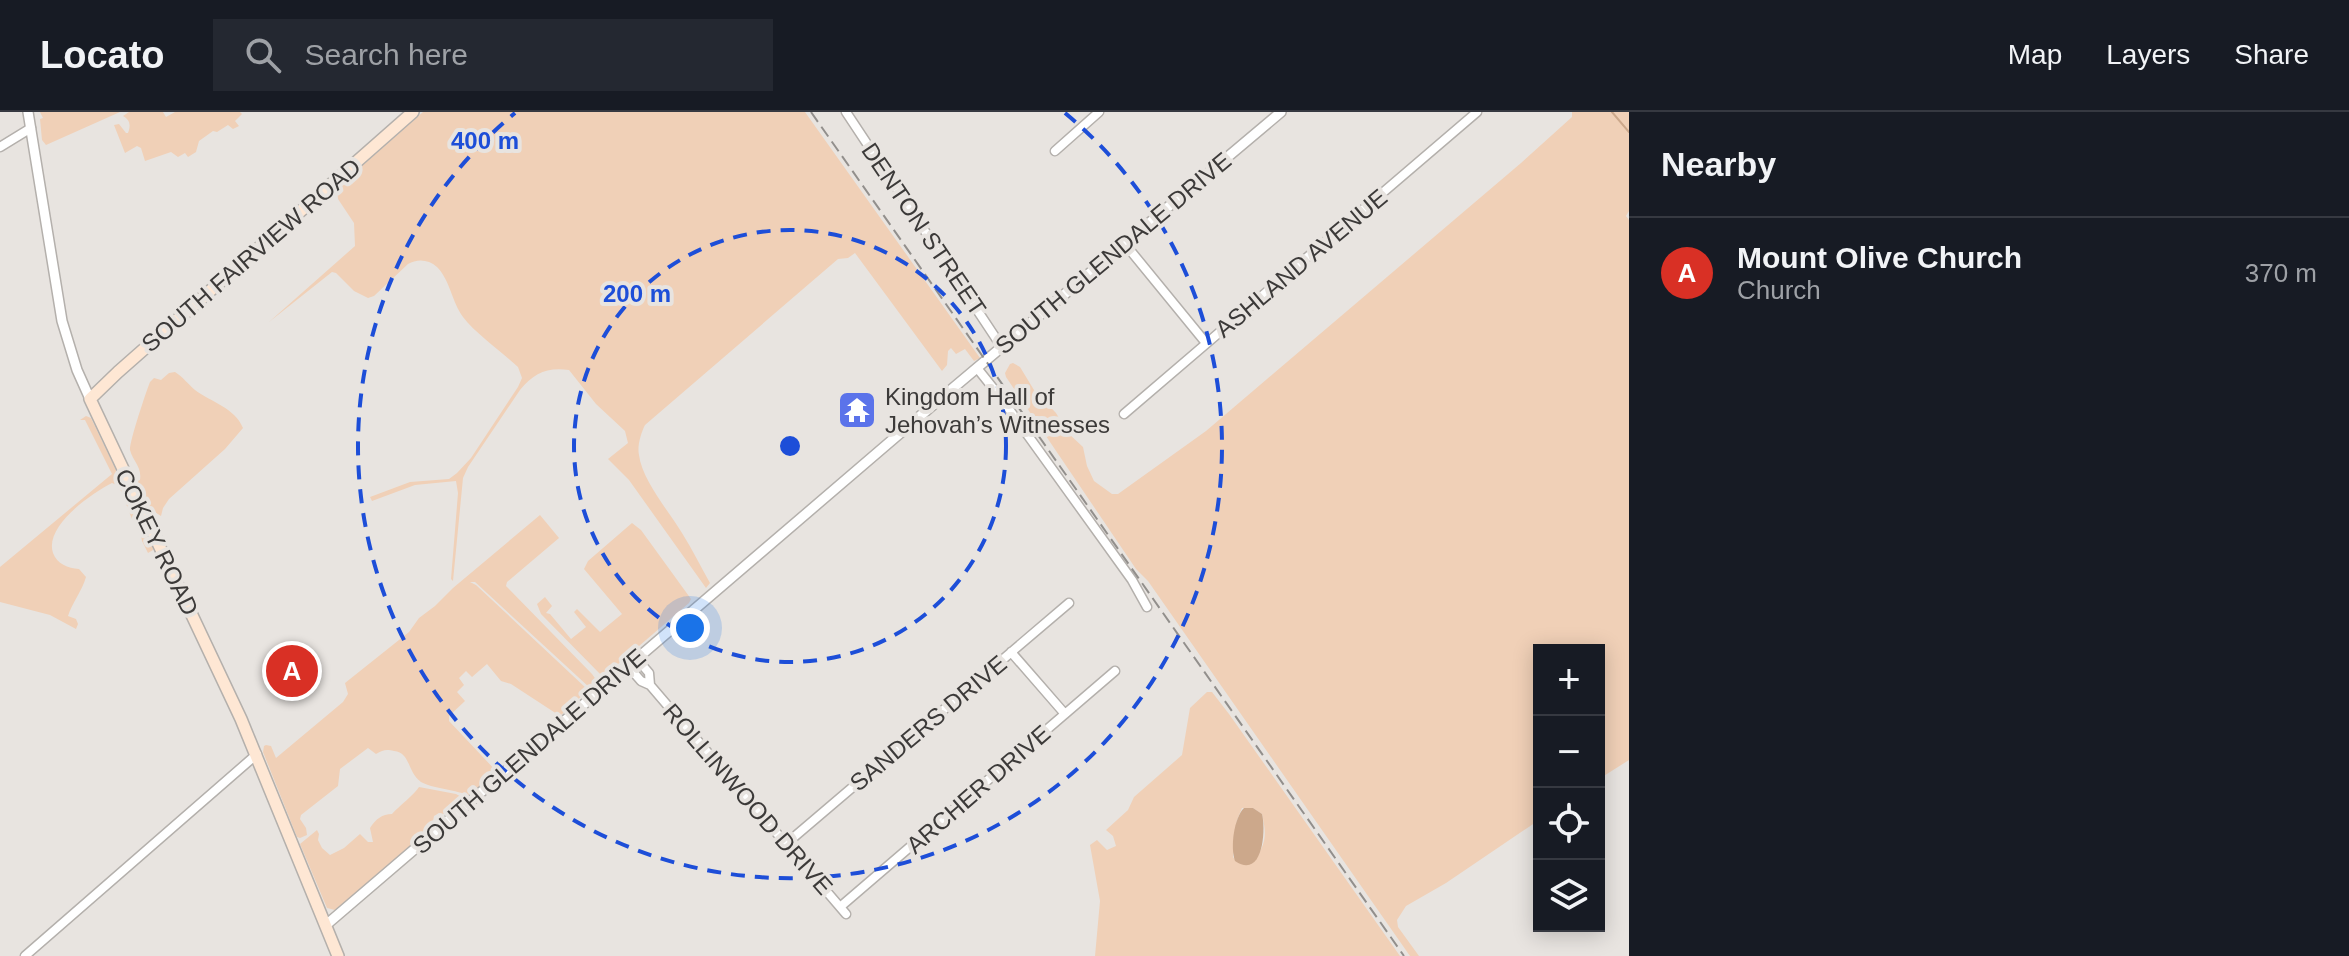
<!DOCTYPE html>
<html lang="en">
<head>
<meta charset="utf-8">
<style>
  :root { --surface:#171b24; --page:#242831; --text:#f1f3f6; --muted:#9ea1a6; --line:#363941; --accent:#d93025 }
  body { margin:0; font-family:Arial,sans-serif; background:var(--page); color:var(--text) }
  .controls { position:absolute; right:24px; bottom:24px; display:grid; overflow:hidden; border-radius:0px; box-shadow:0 4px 20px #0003 }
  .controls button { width:72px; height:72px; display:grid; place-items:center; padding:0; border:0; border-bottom:2px solid var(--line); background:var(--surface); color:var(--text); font:40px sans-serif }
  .you { position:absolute; left:690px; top:516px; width:28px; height:28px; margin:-20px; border:6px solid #fff; border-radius:50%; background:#1a73e8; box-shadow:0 0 0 12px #1a73e833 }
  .badge { display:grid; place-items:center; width:52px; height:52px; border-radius:50%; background:var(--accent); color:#fff; font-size:26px; font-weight:700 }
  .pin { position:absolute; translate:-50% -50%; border:4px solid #fff; box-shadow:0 2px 8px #0006 }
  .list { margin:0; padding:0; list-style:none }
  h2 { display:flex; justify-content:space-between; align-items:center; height:104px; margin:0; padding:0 32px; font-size:34px }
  h2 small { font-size:26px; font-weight:400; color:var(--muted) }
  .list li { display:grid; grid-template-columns:52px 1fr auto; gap:24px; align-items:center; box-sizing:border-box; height:112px; padding:0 32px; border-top:2px solid var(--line) }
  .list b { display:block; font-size:30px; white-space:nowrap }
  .list p { margin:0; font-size:26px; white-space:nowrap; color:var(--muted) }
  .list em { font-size:26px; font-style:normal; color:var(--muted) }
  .icon { flex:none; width:44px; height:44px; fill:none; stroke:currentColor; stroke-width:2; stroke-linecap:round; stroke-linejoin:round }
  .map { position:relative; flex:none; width:1629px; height:844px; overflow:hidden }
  header { display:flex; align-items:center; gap:48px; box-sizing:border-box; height:112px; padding:0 40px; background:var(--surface); border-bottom:2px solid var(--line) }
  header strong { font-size:38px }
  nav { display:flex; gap:44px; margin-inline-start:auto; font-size:28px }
  .search { width:560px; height:72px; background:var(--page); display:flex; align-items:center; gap:20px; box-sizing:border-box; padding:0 28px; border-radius:0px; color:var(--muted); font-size:30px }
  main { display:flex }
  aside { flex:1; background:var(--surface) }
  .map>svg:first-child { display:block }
  .green { fill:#f0d0b7; fill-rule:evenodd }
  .water { fill:#cca88b }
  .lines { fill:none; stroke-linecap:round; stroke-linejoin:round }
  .stream { stroke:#cca88b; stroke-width:2 }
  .minor-casing { stroke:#b4b0ac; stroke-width:11 }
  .tertiary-casing { stroke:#b4b0ac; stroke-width:12 }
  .secondary-casing { stroke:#b4b0ac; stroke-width:14 }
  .minor { stroke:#fff; stroke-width:8 }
  .tertiary { stroke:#fff; stroke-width:9 }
  .secondary { stroke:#fee7d4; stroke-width:11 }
  .rail { stroke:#928f8c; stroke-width:2; stroke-dasharray:12 6; stroke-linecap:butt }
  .ring { fill:none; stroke:#1d4ed8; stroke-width:4; stroke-dasharray:14 10 }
  .labels { text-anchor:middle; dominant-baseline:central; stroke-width:8; stroke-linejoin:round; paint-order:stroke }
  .street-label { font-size:24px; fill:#3c3a39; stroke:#e8e4e0 }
  .poi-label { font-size:24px; fill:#3c3a39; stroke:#e8e4e0; text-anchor:start }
  .centre { fill:#1d4ed8; stroke:#e8e4e0; stroke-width:4 }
  .ring-label { font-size:24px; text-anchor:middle; font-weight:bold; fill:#1d4ed8; stroke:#e8e4e0; stroke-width:8; stroke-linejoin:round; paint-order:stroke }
</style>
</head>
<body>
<header>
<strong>Locato</strong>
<div class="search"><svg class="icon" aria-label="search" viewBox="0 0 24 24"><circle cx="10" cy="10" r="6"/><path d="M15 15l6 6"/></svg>Search here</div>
<nav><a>Map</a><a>Layers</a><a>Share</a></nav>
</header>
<main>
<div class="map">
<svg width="1629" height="844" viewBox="0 0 1629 844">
  <rect width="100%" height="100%" fill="#e8e4e0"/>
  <path class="green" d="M40 0H120L46 33 42 28 40 7 43 6Z
    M129 0H163L166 5 175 0H240L242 2 235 9 239 14 233 17 228 13 217 20 213 19 199 29 196 40 188 45 185 41 178 45 171 40 145 49 141 36 137 34 125 41 114 13 119 12 126 21H128C131 13 130 8 123 4Z
    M423 0H805L980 246 974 249 965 237 956 242 951 236 948 239 947 253 942 259 855 141 848 146 838 147 645 313C641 321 637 334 639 343 642 368 670 401 682 421 692 437 701 455 710 471L706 476 629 368 608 347 628 331 625 319 596 292 569 258C547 255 534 261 520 278L468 355 463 366 453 469 451 467 458 381 456 369 415 373 372 389 370 385 410 370 449 367 457 361 471 346 518 275 522 266 518 255C502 240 476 222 463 205 452 190 450 168 437 155 428 147 417 147 408 152L374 184 368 186 354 179 336 161 332 160 269 210 355 134 354 111 338 87 337 76Z
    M1572 0H1629V99L1626 104 1629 108V648L1599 667V538H1539V708L1446 771 1406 794 1397 808 1398 815 1419 844H1410L1148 469 1136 457 1006 265 1005 261 1010 252 1013 251 1020 255 1034 278 1056 301 1068 321 1083 335 1087 354 1094 369 1112 382H1118L1206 319 1521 51 1572 5Z
    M175 260C183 265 188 272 195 278 211 290 235 296 243 316L225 337 169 387 163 396 161 404 150 397 137 369 140 368C142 354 133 350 130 338 129 331 146 280 150 270L154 266 161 268 169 261Z
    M86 304 91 306 153 435V438L148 441 142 429 139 413 132 407 119 374 112 371C92 381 44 414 53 441 57 452 68 456 79 457L86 465C82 479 72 491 68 504L76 507 78 512 76 517 50 503 0 490V455L112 362 85 308H80Z
    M540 403 559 426 507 470 506 474 592 562 597 569 590 576 475 470H470L476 473 587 577 585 581 560 604 511 572 501 569 487 552 472 565 466 559 459 566 464 573 457 580 465 589 449 604V609L498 661 471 684C457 678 431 676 421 670 407 660 411 641 394 639 386 637 383 638 376 642L368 636 340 657 338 674 301 703 300 707 306 716 307 723 300 726 297 725 263 640 264 634 266 633 271 634 276 646 343 590 348 582 345 571 409 520 419 506 435 494 453 476Z
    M632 411 641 418 691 487 689 491 603 565 541 502 537 492 545 485 552 494 546 501 550 502 571 527 586 515 574 500 577 497 600 520 622 502 584 457 588 449Z
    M1207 580H1212L1229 602 1400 844H1095L1100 789 1090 733 1097 728 1107 738 1116 734 1113 724 1106 718 1128 698 1134 685 1182 643 1190 596ZM1242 696H1253L1262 702C1264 711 1266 720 1264 729 1260 745 1246 762 1233 745L1237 708Z
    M419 675 456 682 467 688 449 703 439 701 434 704 431 719 342 793 335 798 327 796 300 732 317 718 319 722 318 728 322 736 330 743 344 736 360 722 368 730H373L370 716C376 707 382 702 392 702 399 694 415 682 419 675Z"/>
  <path class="water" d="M1244 696H1253L1262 702C1266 718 1263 768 1235 749 1230 735 1234 706 1244 696Z"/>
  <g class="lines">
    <path class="stream" d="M1612 0 1629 20"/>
    <g class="minor-casing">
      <path id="minor" d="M846 0 1001 234
        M0 35 31 16
        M1055 39 1099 0
        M1125 132 1206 231
        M977 256 1001 286 1132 468 1147 495
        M1124 302 1477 0
        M1011 540 1065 602
        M637 547 649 561 650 573
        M628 554 641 569 650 573 846 802
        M787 731 1069 491
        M840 795 1115 559
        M25 844 257 642"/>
    </g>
    <g class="tertiary-casing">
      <path id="tertiary" d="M28 0 62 209 77 258 90 287
        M326 813 940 287 1281 0"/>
    </g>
    <g class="secondary-casing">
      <path id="secondary" d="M338 844 241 607 90 287 118 260 413 0"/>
    </g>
    <use href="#minor" class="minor"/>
    <use href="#tertiary" class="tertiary"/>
    <use href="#secondary" class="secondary"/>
    <path class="rail" d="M811 0 1404 844"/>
  </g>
  <g class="ring">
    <circle cx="790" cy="334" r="216"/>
    <path d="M1065 1A432 432 0 1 1 515 1"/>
  </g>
  <defs>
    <g id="temple-square" transform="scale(2)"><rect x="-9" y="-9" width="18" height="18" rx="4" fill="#5b73ea" stroke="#e8e4e0"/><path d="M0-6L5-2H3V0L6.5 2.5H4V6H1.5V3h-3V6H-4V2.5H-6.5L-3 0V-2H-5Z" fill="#fff"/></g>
  </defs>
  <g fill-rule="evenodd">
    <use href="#temple-square" x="857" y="298"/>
  </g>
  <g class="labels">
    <g class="street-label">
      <text transform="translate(924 117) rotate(56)">DENTON STREET</text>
      <text transform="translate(1113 141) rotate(-40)">SOUTH GLENDALE DRIVE</text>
      <text transform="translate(251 143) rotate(-41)">SOUTH FAIRVIEW ROAD</text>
      <text transform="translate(1301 151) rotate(-40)">ASHLAND AVENUE</text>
      <text transform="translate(157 430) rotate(64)">COKEY ROAD</text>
      <text transform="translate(928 611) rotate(-40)">SANDERS DRIVE</text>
      <text transform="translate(529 639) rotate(-41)">SOUTH GLENDALE DRIVE</text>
      <text transform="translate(978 677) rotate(-41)">ARCHER DRIVE</text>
      <text transform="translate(748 687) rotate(49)">ROLLINWOOD DRIVE</text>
    </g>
    <g class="poi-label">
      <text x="885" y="284">Kingdom Hall of<tspan x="885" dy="28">Jehovah’s Witnesses</tspan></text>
    </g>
  </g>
  <circle cx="790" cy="334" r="12" class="centre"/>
  <g class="ring-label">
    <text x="485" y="37">400 m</text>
    <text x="637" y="190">200 m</text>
  </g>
</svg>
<div class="controls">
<button>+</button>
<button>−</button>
<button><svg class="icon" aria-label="locate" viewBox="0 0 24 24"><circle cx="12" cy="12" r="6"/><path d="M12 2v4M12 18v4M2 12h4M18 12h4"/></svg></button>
<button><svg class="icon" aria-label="layers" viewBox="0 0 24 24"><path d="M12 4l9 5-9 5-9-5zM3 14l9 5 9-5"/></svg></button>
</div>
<div class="you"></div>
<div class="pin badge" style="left:292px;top:559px">A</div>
</div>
<aside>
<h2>Nearby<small></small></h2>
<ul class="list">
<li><span class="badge">A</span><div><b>Mount Olive Church</b><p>Church</p></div><em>370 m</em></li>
</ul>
</aside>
</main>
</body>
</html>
